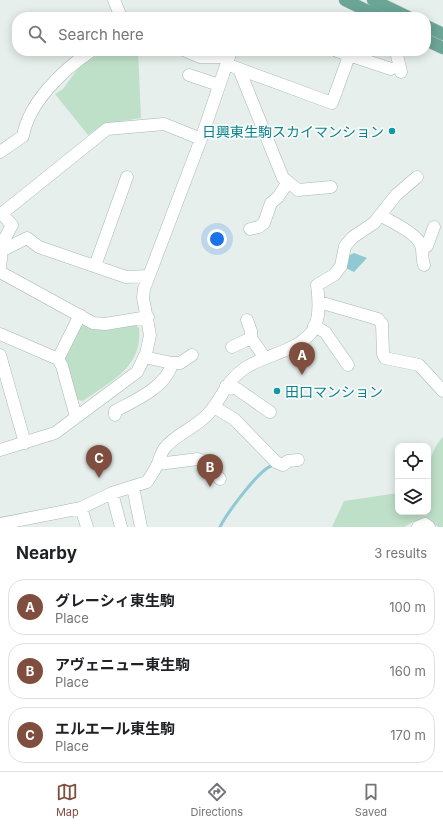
<!DOCTYPE html>
<html lang="en">
<head>
<meta charset="utf-8">
<style>
  :root { --surface:#fff; --page:#f2f2f2; --text:#202124; --muted:#757577; --line:#e0e0e0; --accent:#7f4e3f }
  body { margin:0; font-family:Inter,"Noto Sans JP",sans-serif; background:var(--page); color:var(--text) }
  .controls { position:absolute; right:12px; bottom:12px; display:grid; overflow:hidden; border-radius:8px; box-shadow:0 2px 10px #0003 }
  .controls button { width:36px; height:36px; display:grid; place-items:center; padding:0; border:0; border-bottom:1px solid var(--line); background:var(--surface); color:var(--text); font:20px sans-serif }
  .you { position:absolute; left:217px; top:239px; width:14px; height:14px; margin:-10px; border:3px solid #fff; border-radius:50%; background:#1a73e8; box-shadow:0 0 0 6px #1a73e833 }
  .badge { display:grid; place-items:center; width:26px; height:26px; border-radius:50%; background:var(--accent); color:#fff; font-size:13px; font-weight:700 }
  .pin { position:absolute; translate:-50% -33px; filter:drop-shadow(0 1px 2px #0008) }
  .pin::after { content:''; position:absolute; top:21px; width:14px; height:12px; background:inherit; clip-path:polygon(0 0,100% 0,50% 100%) }
  .list { margin:0; padding:0; list-style:none }
  h2 { display:flex; justify-content:space-between; align-items:center; height:52px; margin:0; padding:0 16px; font-size:17px }
  h2 small { font-size:13px; font-weight:400; color:var(--muted) }
  .list li { display:grid; grid-template-columns:26px 1fr auto; gap:12px; align-items:center; box-sizing:border-box; height:56px; margin:0 8px 8px; padding:0 8px; border:1px solid var(--line); border-radius:16px }
  .list b { display:block; font-size:15px; white-space:nowrap }
  .list p { margin:0; font-size:13px; white-space:nowrap; color:var(--muted) }
  .list em { font-size:13px; font-style:normal; color:var(--muted) }
  .icon { flex:none; width:22px; height:22px; fill:none; stroke:currentColor; stroke-width:2; stroke-linecap:round; stroke-linejoin:round }
  .map { position:relative; flex:none; width:443px; height:527px; overflow:hidden }
  .search { position:absolute; background:var(--surface); box-shadow:0 2px 10px #0003; left:12px; right:12px; top:12px; height:44px; display:flex; align-items:center; gap:10px; box-sizing:border-box; padding:0 14px; border-radius:16px; color:var(--muted); font-size:15px }
  .sheet { height:244px; background:var(--surface) }
  nav { display:flex; justify-content:space-around; align-items:center; box-sizing:border-box; height:56px; border-top:1px solid var(--line); background:var(--surface); font-size:11px; color:var(--muted) }
  nav a { display:grid; justify-items:center; gap:2px }
  nav .on { color:var(--accent) }
  .map>svg:first-child { display:block }
  .green { fill:#bfe0c8 }
  .water { fill:#8ec9d4 }
  .lines { fill:none; stroke-linecap:round; stroke-linejoin:round }
  .stream { stroke:#8ec9d4; stroke-width:3 }
  .minor-casing { stroke:#a8b8b2; stroke-width:13 }
  .major-casing { stroke:#c2cac8; stroke-width:13 }
  .minor { stroke:#fff; stroke-width:12 }
  .major { stroke:#6aa596; stroke-width:12 }
  .culture-dot { fill:#0f9aa8; stroke:#f7fbf9; stroke-width:1.5 }
  .labels { text-anchor:middle; dominant-baseline:central; stroke-width:3.5; stroke-linejoin:round; paint-order:stroke }
  .culture-label { font-size:14px; fill:#0d838f; stroke:#f7fbf9; text-anchor:end }
</style>
</head>
<body>
<div class="map">
<svg width="443" height="527" viewBox="0 0 443 527">
  <rect width="100%" height="100%" fill="#e6efeb"/>
  <path class="green" d="M104 51H138L141 118 104 124 88 135 55 94 63 89 79 67Z
    M80 320 132 323 139 328C143 367 111 381 83 401L76 399 64 358Z
    M443 437V527H438L428 519 413 522 404 527H332L344 501 398 493V512H428C428 487 424 456 443 437Z"/>
  <path class="water" d="M354 253 367 258 354 272 344 267 348 256Z"/>
  <g class="lines">
    <path class="stream" d="M220 527C227 513 258 471 271 466"/>
    <g class="minor-casing">
      <path id="minor" d="M114 0 121 17
        M186 51 200 57H229
        M337 51 391 69
        M396 51 401 72
        M234 67 332 103 349 56
        M239 69 283 178 298 190 331 187
        M189 75 219 85
        M0 152 23 136C29 102 63 70 91 51
        M0 215 107 129 164 124 201 139
        M381 216C391 221 415 233 420 243 424 250 421 258 424 265
        M250 229 259 227 264 223 271 203 278 197 288 182
        M422 248 427 246 434 227
        M1 251 27 238 39 247 126 277 149 276
        M95 266 127 177
        M0 267 3 242 12 225 2 214
        M0 272 93 323 105 324 148 317
        M319 302 378 319 382 324 383 354 385 358 419 365 443 391
        M247 320 251 331V338L265 358
        M314 326 325 332 348 365
        M0 334 58 359 62 366 76 417
        M232 347 251 338
        M0 355 25 443
        M144 357 172 363
        M58 359 80 315
        M226 386 237 389 270 412
        M214 407 234 419 276 462 283 465 288 461 298 460
        M115 415V411C134 401 167 387 172 363H180L192 355
        M0 450 55 433 137 372 146 354 150 335 143 298 144 289 201 139 231 51
        M158 464 198 459 206 462 220 479
        M133 487 141 527
        M112 493 121 527
        M81 508 87 527
        M0 524 81 508 112 493 147 482C151 476 155 470 158 463 160 459 161 453 164 449 175 434 196 428 209 413 222 398 226 381 245 368 266 354 293 353 311 333 321 321 319 300 317 285L334 275 341 266 345 246 353 237 374 223 396 195 417 177
        M418 527 425 524 429 527"/>
    </g>
    <g class="major-casing">
      <path id="major" d="M345 0 380 17
        M373 0 408 17
        M426 26 443 34
        M426 40 443 48"/>
    </g>
    <use href="#minor" class="minor"/>
    <use href="#major" class="major"/>
  </g>
  <g class="culture-dot">
    <circle cx="392" cy="131" r="4"/>
    <circle cx="277" cy="391" r="4"/>
  </g>
  <g class="labels">
    <g class="culture-label">
      <text x="384" y="131">日興東生駒スカイマンション</text>
      <text x="285" y="391" text-anchor="start">田口マンション</text>
    </g>
  </g>
</svg>
<div class="controls">
<button><svg class="icon" aria-label="locate" viewBox="0 0 24 24"><circle cx="12" cy="12" r="6"/><path d="M12 2v4M12 18v4M2 12h4M18 12h4"/></svg></button>
<button><svg class="icon" aria-label="layers" viewBox="0 0 24 24"><path d="M12 4l9 5-9 5-9-5zM3 14l9 5 9-5"/></svg></button>
</div>
<div class="you"></div>
<div class="pin badge" style="left:302px;top:375px">A</div>
<div class="pin badge" style="left:210px;top:487px">B</div>
<div class="pin badge" style="left:99px;top:478px">C</div>
<div class="search"><svg class="icon" aria-label="search" viewBox="0 0 24 24"><circle cx="10" cy="10" r="6"/><path d="M15 15l6 6"/></svg>Search here</div>
</div>
<section class="sheet">
<h2>Nearby<small>3 results</small></h2>
<ul class="list">
<li><span class="badge">A</span><div><b>グレーシィ東生駒</b><p>Place</p></div><em>100 m</em></li>
<li><span class="badge">B</span><div><b>アヴェニュー東生駒</b><p>Place</p></div><em>160 m</em></li>
<li><span class="badge">C</span><div><b>エルエール東生駒</b><p>Place</p></div><em>170 m</em></li>
</ul>
</section>
<nav>
<a class="on"><svg class="icon" aria-label="map" viewBox="0 0 24 24"><path d="M3 6l6-2 6 2 6-2v14l-6 2-6-2-6 2zM9 4v14M15 6v14"/></svg>Map</a>
<a><svg class="icon" aria-label="directions" viewBox="0 0 24 24"><path d="M12 3l9 9-9 9-9-9zM9 14v-3h6M13 9l2 2-2 2"/></svg>Directions</a>
<a><svg class="icon" aria-label="saved" viewBox="0 0 24 24"><path d="M7 4h10v16l-5-4-5 4z"/></svg>Saved</a>
</nav>
</body>
</html>
